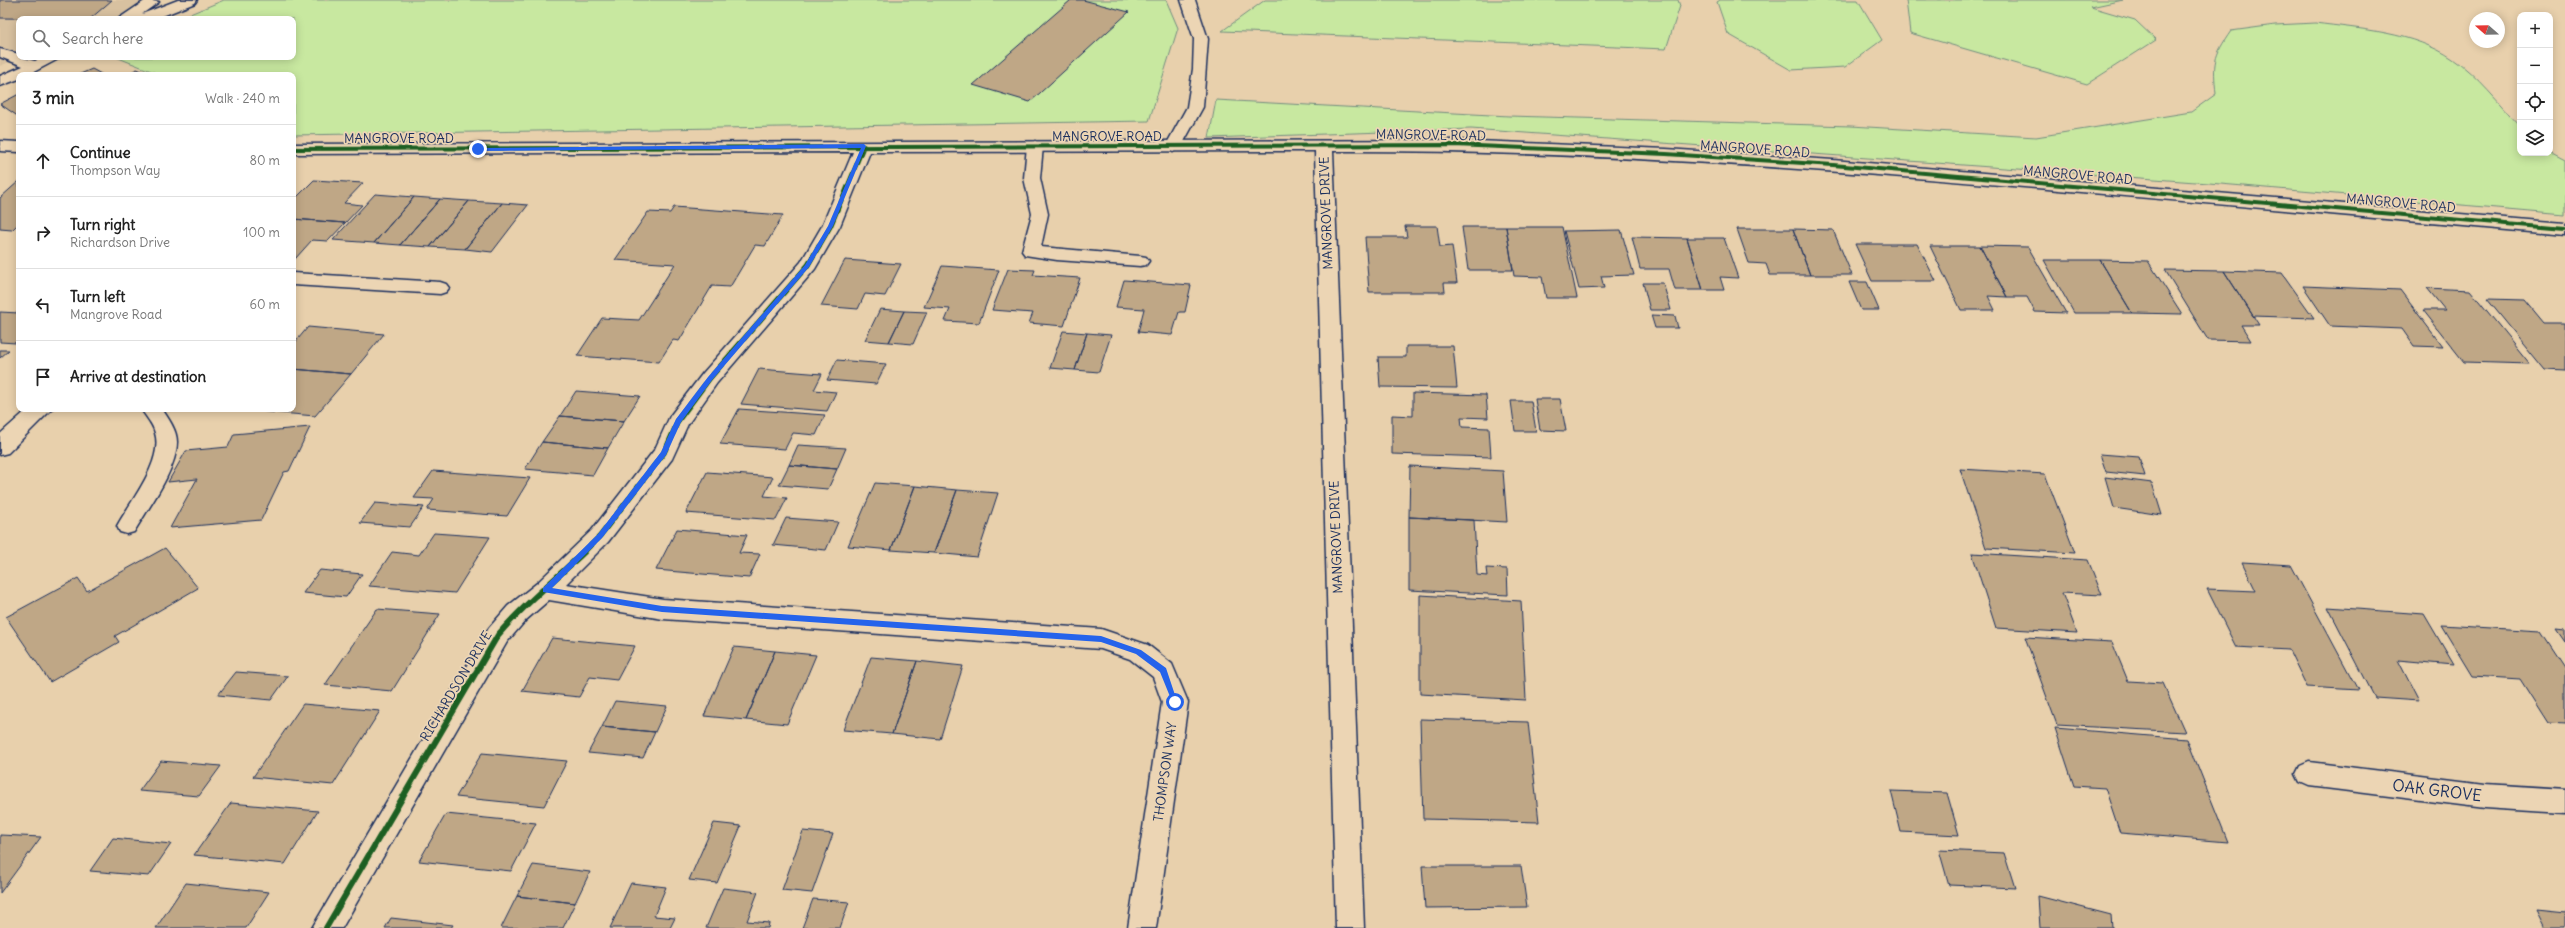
<!DOCTYPE html>
<html lang="en">
<head>
<meta charset="utf-8">
<style>
  :root { --surface:#fff; --page:#f6f6f6; --text:#222; --muted:#767676; --line:#e0e0e0 }
  body { margin:0; font-family:Delius,sans-serif; background:var(--page); color:var(--text) }
  .controls { position:absolute; right:12px; top:12px; display:grid; overflow:hidden; border-radius:8px; box-shadow:0 2px 10px #0003 }
  .controls button { width:36px; height:36px; display:grid; place-items:center; padding:0; border:0; border-bottom:1px solid var(--line); background:var(--surface); color:var(--text); font:20px sans-serif }
  .compass { position:absolute; left:2469px; top:12px; width:36px; height:36px; border-radius:50%; background:var(--surface); box-shadow:0 2px 10px #0003; rotate:290deg }
  .stop { position:absolute; width:12px; height:12px; margin:-9px; border:3px solid #2563eb; border-radius:50%; background:#fff }
  .stop.end { background:#2563eb; border-color:#fff; box-shadow:0 1px 4px #0008 }
  .list { margin:0; padding:0; list-style:none }
  h2 { display:flex; justify-content:space-between; align-items:center; height:52px; margin:0; padding:0 16px; font-size:17px }
  h2 small { font-size:13px; font-weight:400; color:var(--muted) }
  .list li { display:grid; grid-template-columns:26px 1fr auto; gap:12px; align-items:center; box-sizing:border-box; height:72px; padding:0 16px; border-top:1px solid var(--line) }
  .list b { display:block; font-size:15px; white-space:nowrap }
  .list p { margin:0; font-size:13px; white-space:nowrap; color:var(--muted) }
  .list em { font-size:13px; font-style:normal; color:var(--muted) }
  .icon { flex:none; width:22px; height:22px; fill:none; stroke:currentColor; stroke-width:2; stroke-linecap:round; stroke-linejoin:round }
  .map { position:relative; flex:none; width:2565px; height:928px; overflow:hidden }
  .search { position:absolute; background:var(--surface); box-shadow:0 2px 10px #0003; left:16px; top:16px; width:280px; height:44px; display:flex; align-items:center; gap:10px; box-sizing:border-box; padding:0 14px; border-radius:8px; color:var(--muted); font-size:15px }
  .panel { position:absolute; background:var(--surface); box-shadow:0 2px 10px #0003; left:16px; top:72px; width:280px; height:340px; border-radius:8px }
  .map>svg:first-child { display:block }
  .built { fill:#d8c1a0 }
  .green { fill:#c8e8a0; stroke:#728c7f }
  .building { fill:#bfa786; stroke:#1b2f5e }
  .lines { fill:none; stroke-linecap:round; stroke-linejoin:round }
  .service-casing { stroke:#1b2f5e; stroke-width:3 }
  .minor-casing { stroke:#1b2f5e; stroke-width:3 }
  .service { fill:#ecd5b4; fill-rule:evenodd }
  .minor { fill:#ecd5b4; fill-rule:evenodd }
  .cycleway-far2-casing { stroke:#ecd5b4; stroke-width:6 }
  .cycleway-far1-casing { stroke:#ecd5b4; stroke-width:8 }
  .cycleway-casing { stroke:#ecd5b4; stroke-width:8 }
  .cycleway-far2 { stroke:#1b5e20; stroke-width:4 }
  .cycleway-far1 { stroke:#1b5e20; stroke-width:5 }
  .cycleway { stroke:#1b5e20; stroke-width:6 }
  .route { fill:#2563eb }
  .labels { text-anchor:middle; dominant-baseline:central; stroke-width:3.5; stroke-linejoin:round; paint-order:stroke }
  .street-label { font-size:13px; fill:#1b2f5e; stroke:#ecd5b4 }
  .near-street-label { font-size:16px; fill:#1b2f5e; stroke:#ecd5b4 }
</style>
</head>
<body>
<div class="map">
<svg width="2565" height="928" viewBox="0 0 2565 928">
  <rect width="100%" height="100%" fill="#e8d0ac"/>
  <filter id="ink" filterUnits="userSpaceOnUse"><feTurbulence type="fractalNoise" baseFrequency=".025" numOctaves="2"/><feDisplacementMap in="SourceGraphic" scale="8" xChannelSelector="R" yChannelSelector="G"/><feConvolveMatrix kernelMatrix="1 2 1 2 8 2 1 2 1" color-interpolation-filters="sRGB"/></filter>
  <g filter="url(#ink)">
    <path class="built" d="M0 0H161L114 19H19V57H21L0 66Z"/>
    <path class="green" d="M224 0H1166L1178 28 1149 121 293 135V75H161L116 57H293V19H178Z
      M1265 0H1678L1680 6 1666 49 1222 31Z
      M1720 0H1858L1882 40 1845 67 1791 70 1728 34 1717 2Z
      M1906 0H2123L2091 7 2135 20 2156 40 2087 84 1910 33Z
      M2315 23C2360 29 2414 32 2453 59 2477 75 2500 105 2520 126V153H2550L2565 161V214L2209 183 1471 129 1209 138 1216 100 1509 116 1851 126 2036 137 2191 112 2216 94C2213 63 2213 57 2231 31L2275 25Z"/>
    <path class="building" d="M0 0H112L90 19 0 18Z
      M1071 0H1083L1129 12 1030 102 973 85Z
      M92 69 103 75H78Z
      M137 69 152 75H125Z
      M19 94V117L0 104Z
      M314 180 363 183 344 203 362 205 345 223 293 219V201Z
      M19 181V223L12 230 0 229V198Z
      M375 194 414 197 374 243 333 240Z
      M414 197 440 199 400 245 374 243Z
      M440 199 469 201 430 247 400 245Z
      M469 201 502 203 465 249 430 247Z
      M502 203 528 205 492 252 465 249Z
      M674 207 783 215 765 246 755 245 730 287 712 286 679 341 673 340 659 362 577 356 602 318 639 320 675 264 615 260 648 212 670 213Z
      M293 219 345 223 328 241 312 240 295 259Z
      M1405 226H1437L1440 247 1452 246 1457 283H1444L1445 292H1369L1365 237H1407Z
      M1462 227H1506L1513 270H1468Z
      M1506 227H1562L1577 298H1546L1542 277 1514 276Z
      M1737 229H1793L1810 275H1770L1766 264 1749 263Z
      M1793 229 1833 230 1852 275H1810Z
      M1621 230 1634 275 1601 276 1604 288 1579 289 1564 231Z
      M1632 237 1687 238 1703 290H1675L1669 269H1640Z
      M1687 238H1724L1738 278 1720 277 1724 290H1703Z
      M1855 244H1917L1936 281H1872Z
      M1930 246H1980L2007 297 1988 296 1995 310H1961Z
      M1980 246 2028 247 2066 313 2035 312 2027 297H2007Z
      M845 260 901 264 885 296 865 294 858 309 821 306Z
      M2044 260H2100L2132 313H2074Z
      M2100 260 2148 261 2182 314 2132 313Z
      M942 266 999 270 979 323 945 321 950 309 924 307Z
      M1008 269 1035 270 1033 275 1080 278 1064 326 1029 323 1033 313 992 310Z
      M2165 270 2224 271 2259 325H2241L2251 341 2208 340Z
      M2224 271 2282 273 2314 318 2253 316Z
      M1124 280 1191 285 1185 312H1179L1172 335 1138 332 1144 309 1116 307Z
      M1849 282H1867L1879 310H1861Z
      M1643 283H1663L1671 310H1650Z
      M2303 286 2400 290 2443 347 2414 346 2402 329 2330 326Z
      M2427 288 2470 290 2530 364 2464 362 2423 310H2445Z
      M2487 299 2525 300 2544 323H2565V371L2545 370Z
      M880 309 904 311 889 342 865 340Z
      M904 311 927 312 913 344 889 342Z
      M0 312 19 313V340L16 343 0 342Z
      M1651 315 1675 316 1678 328H1655Z
      M308 327 384 334 351 374 293 369V345Z
      M1063 331 1087 333 1075 370 1050 368Z
      M1087 333 1111 335 1099 372 1075 370Z
      M1406 346H1453L1457 388 1380 387 1378 357H1406Z
      M0 350H9L0 358Z
      M837 360 886 364 876 384 827 380Z
      M293 369 351 374 315 416 235 409H293Z
      M759 369 822 374 814 390 836 392 827 411 741 404Z
      M576 391 640 396 624 421 560 416Z
      M1413 393 1486 395 1488 418 1461 417 1462 427 1489 428 1491 457 1392 454V415L1413 416Z
      M1535 399H1560L1566 431 1540 430Z
      M1511 401H1531L1536 431H1515Z
      M739 409 825 415 816 435 793 433 785 449 720 444Z
      M560 416 624 421 608 448 542 442Z
      M310 427 289 471 284 472 261 520 170 528 197 479 168 482 186 451 228 447 234 434Z
      M542 442 608 448 593 475 525 469Z
      M798 445 846 448 837 469 789 465Z
      M2100 454 2139 457 2145 476 2106 472Z
      M789 465 837 469 828 489 779 485Z
      M1410 466 1503 471 1507 522 1409 517Z
      M1960 469 2045 474 2075 553 1986 548Z
      M433 471 530 478 507 516 427 510 434 499 414 498Z
      M707 472 773 477 764 496 787 498 776 520 686 513Z
      M2105 477 2152 483 2162 515 2114 508Z
      M875 483 915 486 891 550 848 546Z
      M915 486 957 490 934 553 891 550Z
      M957 490 998 493 977 557 934 553Z
      M375 503 424 507 410 527 360 523Z
      M1409 517 1474 520 1477 575 1487 576 1486 568 1507 569 1508 595 1409 590Z
      M786 518 838 522 826 550 773 545Z
      M677 529 747 535 739 553 760 554 749 578 656 570Z
      M434 533 490 537 455 593 369 586 392 552 419 555Z
      M165 548 198 588 115 636 119 642 50 682 6 617 78 578 87 591Z
      M1972 553 2088 560 2102 595 2062 593 2077 633 1996 628Z
      M2242 562 2291 565 2358 690 2307 687 2289 650 2236 647 2207 589 2256 591Z
      M320 570 362 574 346 597 303 593Z
      M1420 595 1521 601 1526 700 1420 694Z
      M2328 607 2424 614 2454 665 2398 660 2419 701 2375 698Z
      M377 609 440 614 392 691 325 685Z
      M2441 625 2540 631 2565 669V724L2548 723 2520 679 2472 676Z
      M2556 629 2565 630V642Z
      M2025 637 2112 642 2128 681 2163 683 2185 732 2057 725Z
      M552 638 635 646 617 680 590 677 579 697 522 691Z
      M734 647 775 651 746 720 704 716Z
      M775 651 816 655 787 724 746 720Z
      M871 657 917 661 892 734 843 730Z
      M917 661 963 666 940 739 892 734Z
      M236 672 288 676 271 700 218 695Z
      M615 701 667 706 655 732 602 727Z
      M303 704 380 711 333 785 253 777Z
      M1420 719 1528 722 1539 822 1423 819Z
      M602 727 655 732 643 758 588 753Z
      M2055 728 2187 739 2228 842 2120 833 2105 788 2074 786Z
      M482 753 567 761 544 806 456 797Z
      M161 761 221 766 199 796 139 791Z
      M1891 791 1947 793 1959 835 1901 832Z
      M231 803 318 811 285 864 194 855Z
      M446 814 536 823 511 871 419 861Z
      M714 823 741 826 717 883 689 880Z
      M803 831 833 834 812 893 782 890Z
      M0 835 41 837 0 893Z
      M113 838 171 844 149 876 90 871Z
      M1939 850 2004 853 2015 888 1949 885Z
      M533 865 590 872 575 903 517 896Z
      M1422 866H1521L1527 907 1425 908Z
      M186 883 269 892 246 928H156Z
      M631 883 666 887 654 916 675 918 670 928H610Z
      M723 888 758 892 747 921 769 923 768 928H706Z
      M517 896 575 903 563 928H501Z
      M2038 896 2111 915 2112 928H2040Z
      M813 899 849 902 840 928H802Z
      M2536 910 2565 913V928H2545Z
      M391 918 453 925 451 928H385Z"/>
    <g class="lines">
      <g class="service-casing">
        <path id="service" d="M146 0 159 2 142 14 178 0H197L195 3 155 19H118Z
          M1181 0H1195L1208 39 1203 107 1181 147 1173 152 1165 147 1187 107 1193 69 1194 39Z
          M0 49 19 54V57L35 61 43 57H62L28 75H19V79L0 86V76L23 66 0 57Z
          M1035 141 1043 146 1040 178 1048 214 1041 247 1140 256 1146 257 1149 261 1146 265 1140 266 1057 260 1025 255 1022 251 1032 214 1024 178 1027 146Z
          M293 273 440 282 446 284 449 288 446 292 440 294 293 285Z
          M141 409H162C168 418 177 430 177 442 177 470 148 508 134 532L127 534 120 532 117 526C130 502 164 461 155 433 153 424 146 417 141 409Z"/>
      </g>
      <g class="minor-casing">
        <path id="minor" d="M1454 140 1666 149 1833 160 2565 223V235C2396 220 2227 205 2058 190 1816 169 1575 150 1333 151L1364 928H1336L1315 151 870 152 840 226 815 269 717 383 688 424 672 459 608 542 566 584 663 599 1101 629 1148 645 1172 664 1188 702 1156 928H1128L1162 702 1153 677 1130 659 1101 649 663 619 549 600 526 620 507 642 342 928H312L489 628 508 606 537 583 592 530 655 449 670 416 703 373 801 262 822 226 853 152 293 154V144Z
          M0 141 19 142V152L0 151Z
          M28 409H52L8 453 0 455V434Z
          M2309 762 2485 784 2565 789V813L2485 808 2309 786 2300 782 2296 774 2300 766Z"/>
      </g>
      <use href="#service" class="service"/>
      <use href="#minor" class="minor"/>
      <g class="cycleway-far2-casing">
        <path id="cycleway-far2" d="M293 149 1454 145 1666 154 1833 165 2565 229
          M819 247 831 226 864 146"/>
      </g>
      <g class="cycleway-far1-casing">
        <path id="cycleway-far1" d="M584 552 600 536 664 453 678 421 710 378 808 265 819 246"/>
      </g>
      <g class="cycleway-casing">
        <path id="cycleway" d="M326 928 498 635C524 604 556 579 585 551"/>
      </g>
      <use href="#cycleway-far2" class="cycleway-far2"/>
      <use href="#cycleway-far1" class="cycleway-far1"/>
      <use href="#cycleway" class="cycleway"/>
    </g>
  </g>
  <path class="route" d="M864 144 866 146 833 226 809 267 712 380 681 422 666 455 602 538 552 588 662 606 1101 636 1141 650 1166 668 1178 704H1173L1160 672 1136 654 1101 642 662 612 543 592V588L598 534 661 452 676 419 708 377 805 265 828 226 861 148 478 151 476 148Z"/>
  <g class="labels">
    <g class="street-label">
      <text transform="translate(1431 135) rotate(1)">MANGROVE ROAD</text>
      <text x="1107" y="136">MANGROVE ROAD</text>
      <text x="399" y="138">MANGROVE ROAD</text>
      <text transform="translate(1755 149) rotate(4)">MANGROVE ROAD</text>
      <text transform="translate(2078 175) rotate(5)">MANGROVE ROAD</text>
      <text transform="translate(2401 203) rotate(5)">MANGROVE ROAD</text>
      <text transform="translate(1326 213) rotate(-92)">MANGROVE DRIVE</text>
      <text transform="translate(1336 537) rotate(-92)">MANGROVE DRIVE</text>
      <text transform="translate(456 686) rotate(-59)">RICHARDSON DRIVE</text>
      <text transform="translate(1165 772) rotate(-82)">THOMPSON WAY</text>
    </g>
    <g class="near-street-label">
      <text transform="translate(2437 790) rotate(7)">OAK GROVE</text>
    </g>
  </g>
</svg>
<div class="controls">
<button>+</button>
<button>−</button>
<button><svg class="icon" aria-label="locate" viewBox="0 0 24 24"><circle cx="12" cy="12" r="6"/><path d="M12 2v4M12 18v4M2 12h4M18 12h4"/></svg></button>
<button><svg class="icon" aria-label="layers" viewBox="0 0 24 24"><path d="M12 4l9 5-9 5-9-5zM3 14l9 5 9-5"/></svg></button>
</div>
<svg class="compass" viewBox="-18 -18 36 36"><path d="M0-13l5 13h-10z" fill="#e53935"/><path d="M0 13l5-13h-10z" fill="#767676"/></svg>
<div class="stop" style="left:1175px;top:702px"></div>
<div class="stop end" style="left:478px;top:149px"></div>
<div class="search"><svg class="icon" aria-label="search" viewBox="0 0 24 24"><circle cx="10" cy="10" r="6"/><path d="M15 15l6 6"/></svg>Search here</div>
<section class="panel">
<h2>3 min<small>Walk · 240 m</small></h2>
<ul class="list">
<li><svg class="icon" aria-label="ahead" viewBox="0 0 24 24"><path d="M12 20V5M6 11l6-6 6 6"/></svg><div><b>Continue</b><p>Thompson Way</p></div><em>80 m</em></li>
<li><svg class="icon" aria-label="right" viewBox="0 0 24 24"><path d="M7 20v-9h11M14 6l5 5-5 5"/></svg><div><b>Turn right</b><p>Richardson Drive</p></div><em>100 m</em></li>
<li><svg class="icon" aria-label="left" viewBox="0 0 24 24"><path d="M17 20v-9H6M10 6l-5 5 5 5"/></svg><div><b>Turn left</b><p>Mangrove Road</p></div><em>60 m</em></li>
<li><svg class="icon" aria-label="arrive" viewBox="0 0 24 24"><path d="M6 21V4h12l-3 4 3 4H6"/></svg><div><b>Arrive at destination</b></div></li>
</ul>
</section>
</div>
</body>
</html>
